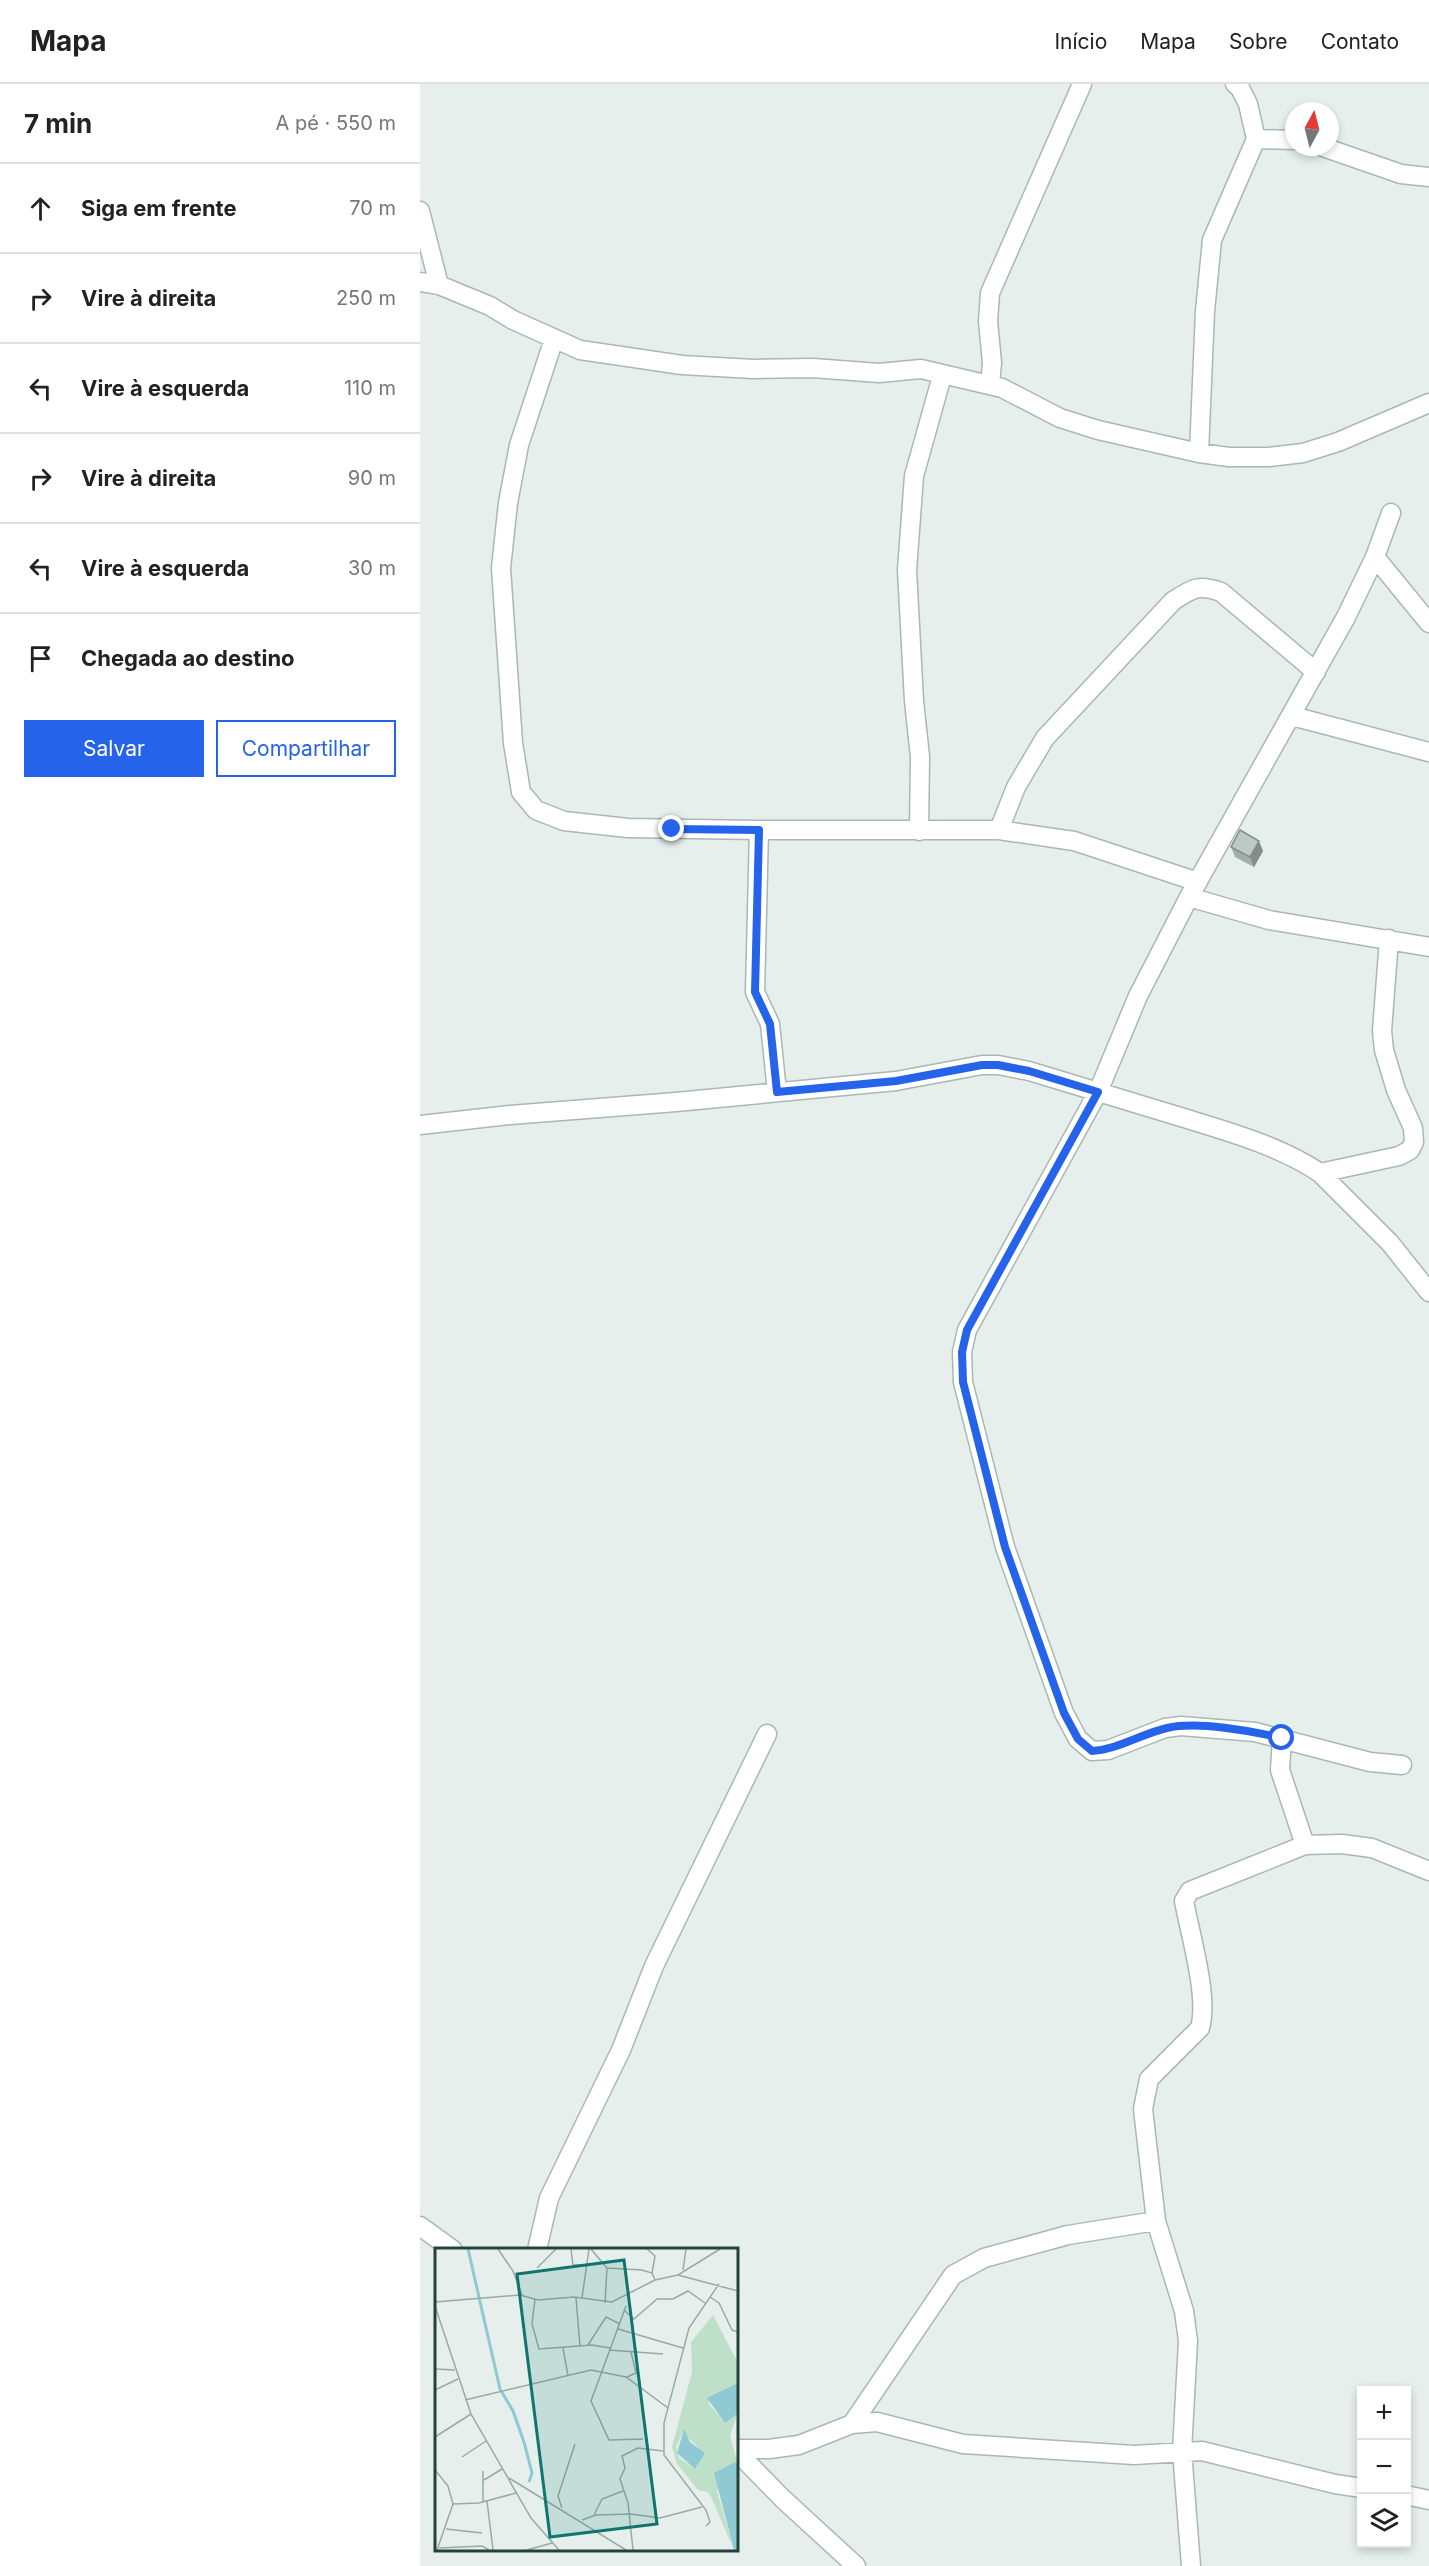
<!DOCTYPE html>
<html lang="pt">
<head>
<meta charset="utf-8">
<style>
  :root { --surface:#fff; --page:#f2f2f2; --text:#222; --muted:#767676; --line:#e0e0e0; --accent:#2563eb }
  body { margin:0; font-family:Inter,sans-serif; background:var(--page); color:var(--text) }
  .controls { position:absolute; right:18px; bottom:18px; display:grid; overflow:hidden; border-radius:0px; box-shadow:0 3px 9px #0003 }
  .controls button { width:54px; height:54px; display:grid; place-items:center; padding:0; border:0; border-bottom:2px solid var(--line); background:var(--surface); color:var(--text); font:30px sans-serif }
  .compass { position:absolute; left:865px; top:18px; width:54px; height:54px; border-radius:50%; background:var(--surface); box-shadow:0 3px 9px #0003; rotate:7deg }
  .stop { position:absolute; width:18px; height:18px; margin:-14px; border:4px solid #2563eb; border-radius:50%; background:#fff }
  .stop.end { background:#2563eb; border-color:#fff; box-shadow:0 2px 6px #0008 }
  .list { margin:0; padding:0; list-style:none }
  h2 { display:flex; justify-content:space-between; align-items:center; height:78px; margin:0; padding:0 24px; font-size:26px }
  h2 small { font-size:20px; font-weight:400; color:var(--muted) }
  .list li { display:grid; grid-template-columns:39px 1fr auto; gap:18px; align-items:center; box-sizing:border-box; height:90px; padding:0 24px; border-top:2px solid var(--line) }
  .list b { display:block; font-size:22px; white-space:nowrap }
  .list em { font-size:20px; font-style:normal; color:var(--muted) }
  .actions { display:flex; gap:12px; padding:18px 24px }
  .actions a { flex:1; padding:14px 0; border:2px solid var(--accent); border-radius:0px; text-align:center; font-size:21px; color:var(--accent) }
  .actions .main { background:var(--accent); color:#fff }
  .icon { flex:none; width:33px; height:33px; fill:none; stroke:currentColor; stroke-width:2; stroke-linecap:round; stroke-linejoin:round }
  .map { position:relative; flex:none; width:1009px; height:2482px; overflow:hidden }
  header { display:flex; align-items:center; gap:36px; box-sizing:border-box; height:84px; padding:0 30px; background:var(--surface); border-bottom:2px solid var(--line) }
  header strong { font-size:28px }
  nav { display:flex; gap:33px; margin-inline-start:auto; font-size:21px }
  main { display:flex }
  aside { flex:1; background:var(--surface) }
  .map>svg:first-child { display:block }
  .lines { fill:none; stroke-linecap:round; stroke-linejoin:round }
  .minor-casing { stroke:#a8b8b2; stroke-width:21 }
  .minor { stroke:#fff; stroke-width:18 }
  .wall { fill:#a1aea9 }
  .shaded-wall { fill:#838d89 }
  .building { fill:#bbcac4; stroke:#838d89; stroke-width:1.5 }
  .route { stroke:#2563eb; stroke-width:8 }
  .inset-river { fill:none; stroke:#8ec9d4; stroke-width:3 }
  .inset-road { fill:none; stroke:#98aaa4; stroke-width:1.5 }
  .view { fill:#0f766e; fill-opacity:0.15; stroke:#0f766e; stroke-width:3 }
  .inset-edge { fill:none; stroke:#24423a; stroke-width:3 }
</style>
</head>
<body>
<header>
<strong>Mapa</strong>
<nav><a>Início</a><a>Mapa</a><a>Sobre</a><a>Contato</a></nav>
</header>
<main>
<aside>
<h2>7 min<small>A pé · 550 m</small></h2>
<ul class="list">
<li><svg class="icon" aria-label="ahead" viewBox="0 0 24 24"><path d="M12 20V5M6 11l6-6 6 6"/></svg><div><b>Siga em frente</b></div><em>70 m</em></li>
<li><svg class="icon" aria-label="right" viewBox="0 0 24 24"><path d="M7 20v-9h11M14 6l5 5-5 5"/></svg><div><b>Vire à direita</b></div><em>250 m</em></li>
<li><svg class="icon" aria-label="left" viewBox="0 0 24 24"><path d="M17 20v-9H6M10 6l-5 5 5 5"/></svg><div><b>Vire à esquerda</b></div><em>110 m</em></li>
<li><svg class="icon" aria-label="right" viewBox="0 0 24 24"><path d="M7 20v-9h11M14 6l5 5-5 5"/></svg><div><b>Vire à direita</b></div><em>90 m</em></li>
<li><svg class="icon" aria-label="left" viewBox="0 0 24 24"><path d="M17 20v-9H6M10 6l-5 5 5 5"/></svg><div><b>Vire à esquerda</b></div><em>30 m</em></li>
<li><svg class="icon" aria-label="arrive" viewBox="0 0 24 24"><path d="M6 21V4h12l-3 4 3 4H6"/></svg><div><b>Chegada ao destino</b></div></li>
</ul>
<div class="actions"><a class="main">Salvar</a><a>Compartilhar</a></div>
</aside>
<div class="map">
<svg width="1009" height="2482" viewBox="0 0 1009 2482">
  <rect width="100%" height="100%" fill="#e6efeb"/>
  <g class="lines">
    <g class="minor-casing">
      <path id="minor" d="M836 55 874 56
        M903 63 981 90 1009 93
        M0 127 19 201
        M0 198 19 201 70 222 93 236 160 266 262 281 333 285 393 284 459 289 501 285 582 304 640 334 678 346 779 369 809 373H849L883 369 918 358 1009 319
        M134 255 99 361 88 419 81 484 93 659 101 708 116 726 144 737 208 744 339 746H579L654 757 778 798
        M570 300 572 279 568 237 570 209 662 0
        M779 369 785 227 792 156 836 55 828 20 820 4 815 0
        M971 429 955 473 926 533 769 813 718 912 678 1008 547 1246 542 1268 543 1298 585 1463 644 1629 658 1655 672 1667 688 1666 745 1644 761 1642 835 1648 950 1678 982 1681
        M955 473 1009 539
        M872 632 1009 668
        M339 746 335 908 350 940 357 1008
        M579 746 596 703 625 654 753 517C773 504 779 500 801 508L896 588
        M499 747 500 673 494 617 487 486 494 392 522 292
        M769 813 849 836 1009 863
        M0 1041 90 1031 256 1018 476 997 562 981H578L609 987C661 1003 712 1018 764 1034 809 1048 860 1062 900 1089L970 1159 1009 1208
        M900 1089 979 1072 990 1066 994 1058 993 1044 976 1006 964 966 962 947 969 855
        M862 1654 860 1686 885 1761
        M0 2142 33 2166
        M117 2166 129 2114 201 1966 234 1882 347 1650
        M432 2340 533 2191 564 2174 648 2151 736 2137
        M316 2365H349L379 2361 432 2340 457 2338 543 2360 714 2371 782 2367 915 2400 942 2404
        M316 2367 363 2415 436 2482
        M986 2411 1009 2416
        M771 2482 762 2367 768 2257 764 2227 736 2137 723 2025 729 1995 780 1944C789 1913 770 1850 764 1817L770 1807 885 1761 922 1760 952 1764 1009 1787"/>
    </g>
    <use href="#minor" class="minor"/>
  </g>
  <path class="wall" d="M811 763 843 767 834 783 815 773Z"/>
  <path class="shaded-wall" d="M839 757 843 767 834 783 830 773Z"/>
  <path class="building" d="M820 746 839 757 830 773 811 763Z"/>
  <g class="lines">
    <path class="route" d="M252 745 339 746 335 908 350 940 357 1008 476 997 562 981H578L609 987 678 1008 547 1246 542 1268 543 1298 585 1463 644 1629 658 1655 672 1667C699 1665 721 1650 747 1644 777 1637 832 1647 862 1654"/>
  </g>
  <g transform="translate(15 2164)">
    <rect width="303" height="303" fill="#e6efeb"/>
    <path d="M278 67 303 115V135L273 155 287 171 303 165 295 187 303 217 300 214 282 243 299 302 277 251 273 244 263 242 242 216 237 199 257 124 256 94ZM248 184 263 199 265 213 260 221 244 210 241 198Z" fill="#bfe0c8" fill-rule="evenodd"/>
    <path d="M303 135V165L290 175 272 150ZM249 181 255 194 270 205 260 221 242 205ZM300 214 303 217V302H299L279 225Z" fill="#8ec9d4"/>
    <path class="inset-river" d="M33 1 65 141 78 163 89 194 97 225 94 234"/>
    <path class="inset-road" d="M63 1 78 23 87 47M136 1 138 17H152M156 1 172 20M212 1 220 8 217 25M102 20 121 1M172 20 207 22 217 25 220 32M248 22 251 1M243 27 303 43M275 49 284 55 297 82 303 84M141 50 145 98M147 50 154 1M100 51 97 76 104 101 157 97 175 100M0 54 85 47 103 52 139 49 177 54 220 32 243 27 285 1M170 55 172 20M0 58 36 166 96 270 124 302M191 58 156 153 174 192 208 191M190 63 199 71 222 51H238L253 43 270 55M183 81 248 100M153 97 171 69 185 76M128 100 133 128M174 102 228 106M0 121 20 122M192 129 201 125 196 104M0 142 23 131M30 152 156 122 191 129 233 160M0 189 36 166M27 209 51 193M0 222 13 238 18 256 2 302M74 230 191 302M49 232 67 221M52 253 58 302M48 254V223M18 256 44 255 81 245M127 260 123 248 140 196M159 267 167 251 188 243M147 272 161 267 196 266 225 270 267 259M271 278 275 274 271 262 229 207V175L254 80 284 36M11 281 47 285M4 300 47 298 54 302M92 302 117 295M198 302 193 255 185 231 190 220 187 208 203 200 228 203"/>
    <path class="view" d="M189 12 222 276 115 289 82 26Z"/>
    <rect width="303" height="303" class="inset-edge"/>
  </g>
</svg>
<div class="controls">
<button>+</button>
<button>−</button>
<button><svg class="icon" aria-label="layers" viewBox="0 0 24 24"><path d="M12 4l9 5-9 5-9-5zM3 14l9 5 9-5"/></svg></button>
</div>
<svg class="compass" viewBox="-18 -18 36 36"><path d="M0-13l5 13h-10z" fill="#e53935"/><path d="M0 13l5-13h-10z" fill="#767676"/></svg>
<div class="stop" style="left:862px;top:1654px"></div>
<div class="stop end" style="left:252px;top:745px"></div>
</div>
</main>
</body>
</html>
